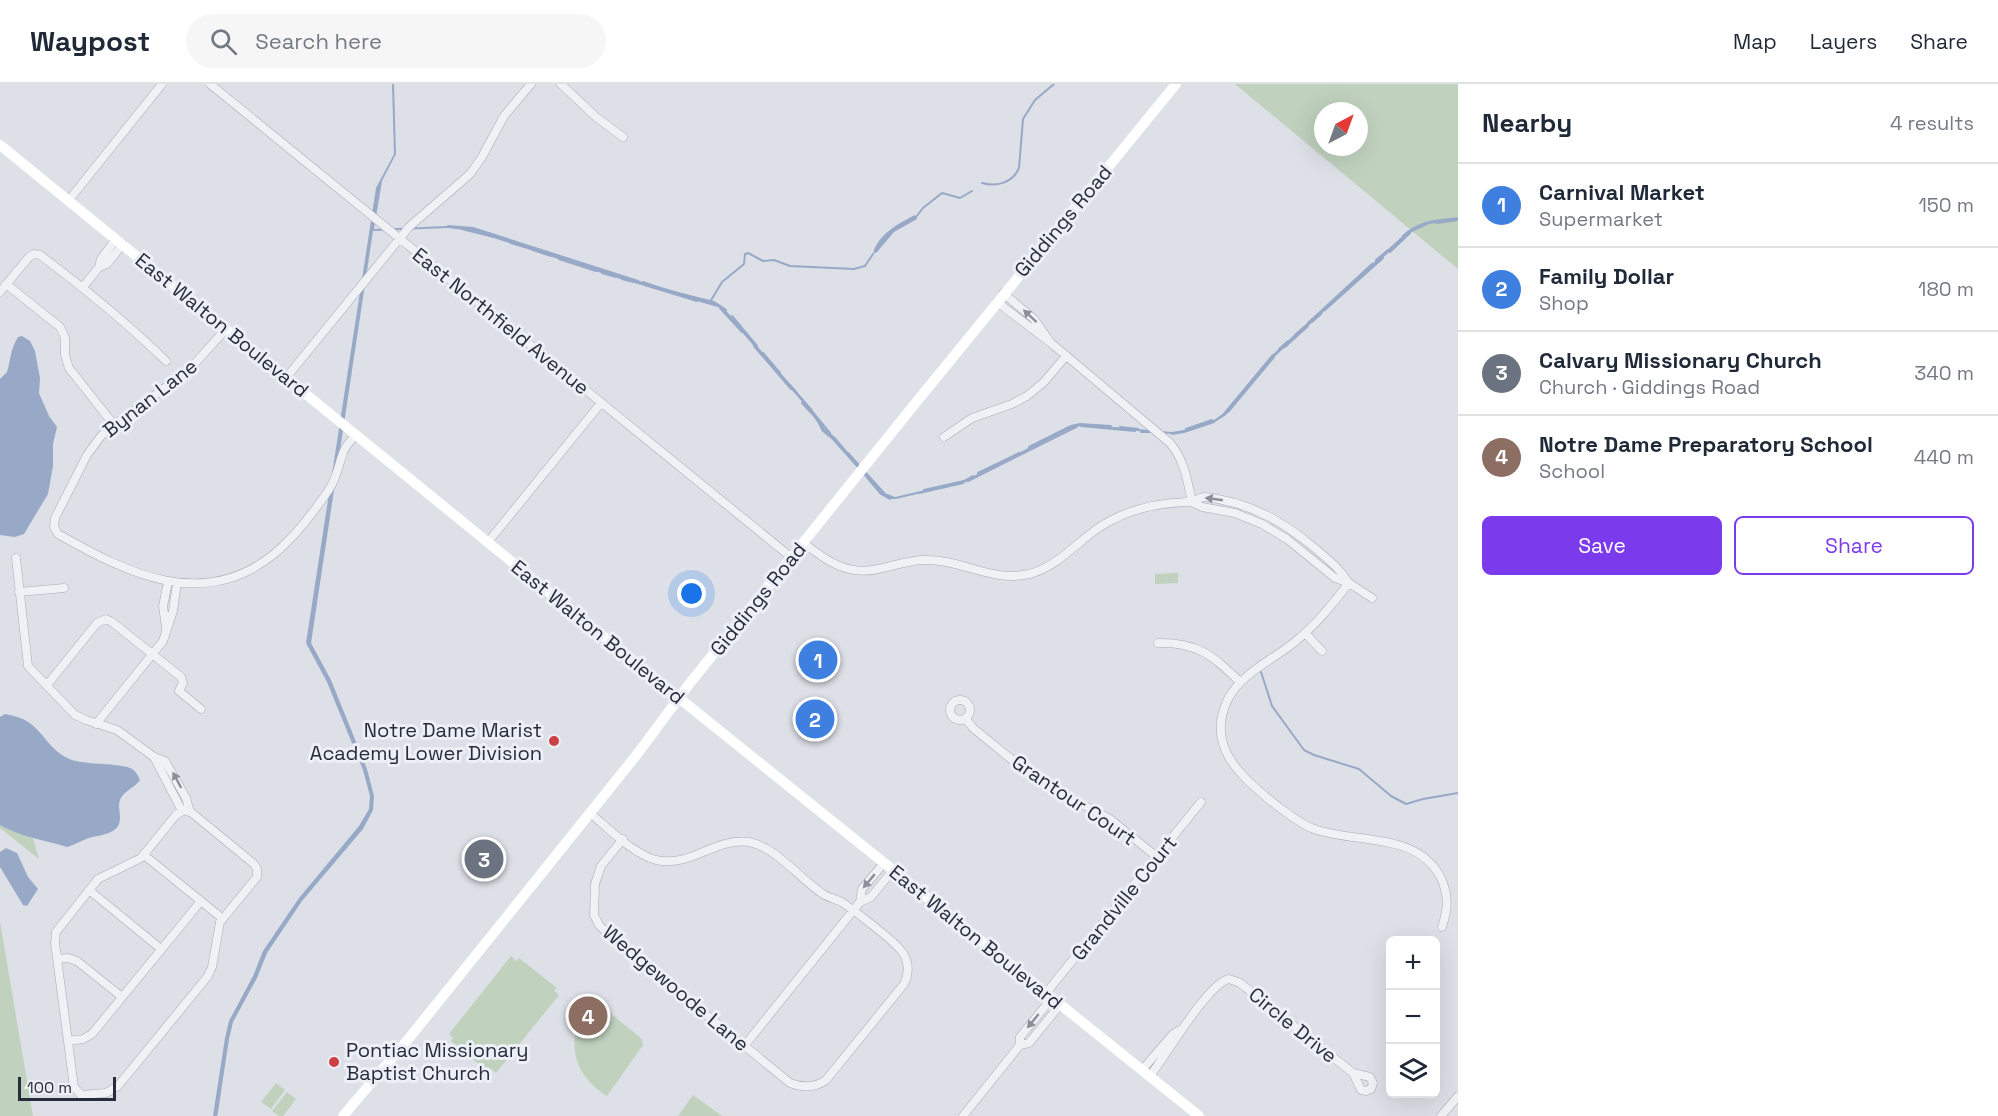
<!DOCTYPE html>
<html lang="en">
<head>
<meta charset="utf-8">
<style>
  :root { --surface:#fff; --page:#f6f6f7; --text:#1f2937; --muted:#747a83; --line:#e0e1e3; --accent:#7c3aed }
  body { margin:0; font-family:"Space Grotesk",sans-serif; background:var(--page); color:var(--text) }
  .controls { position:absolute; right:18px; bottom:18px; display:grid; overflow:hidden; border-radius:9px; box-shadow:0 6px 24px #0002 }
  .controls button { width:54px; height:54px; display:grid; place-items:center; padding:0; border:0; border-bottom:2px solid var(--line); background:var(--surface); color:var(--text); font:30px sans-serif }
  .compass { position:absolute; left:1314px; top:18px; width:54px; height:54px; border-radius:50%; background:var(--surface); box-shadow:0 6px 24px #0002; rotate:41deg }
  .scale { position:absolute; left:18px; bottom:15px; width:98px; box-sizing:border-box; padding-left:6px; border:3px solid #272c3d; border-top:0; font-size:16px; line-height:21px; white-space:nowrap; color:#272c3d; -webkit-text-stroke:4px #eceff5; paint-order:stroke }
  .you { position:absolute; left:692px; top:510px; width:21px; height:21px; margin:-15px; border:4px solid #fff; border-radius:50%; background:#1a73e8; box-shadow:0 0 0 9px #1a73e833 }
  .badge { display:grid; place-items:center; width:39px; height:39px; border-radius:50%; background:var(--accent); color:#fff; font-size:20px; font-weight:700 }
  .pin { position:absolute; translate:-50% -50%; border:3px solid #fff; box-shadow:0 2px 6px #0006 }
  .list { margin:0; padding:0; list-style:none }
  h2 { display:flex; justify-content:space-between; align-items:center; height:78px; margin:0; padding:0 24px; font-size:26px }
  h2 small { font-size:20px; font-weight:400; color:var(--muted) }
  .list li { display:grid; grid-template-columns:39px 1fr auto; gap:18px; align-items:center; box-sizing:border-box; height:84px; padding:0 24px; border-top:2px solid var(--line) }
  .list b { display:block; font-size:22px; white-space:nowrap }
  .list p { margin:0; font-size:20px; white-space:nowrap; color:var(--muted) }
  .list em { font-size:20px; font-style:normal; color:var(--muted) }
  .actions { display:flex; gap:12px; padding:18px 24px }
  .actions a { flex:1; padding:14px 0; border:2px solid var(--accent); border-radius:9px; text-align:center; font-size:21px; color:var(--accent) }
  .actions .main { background:var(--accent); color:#fff }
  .icon { flex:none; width:33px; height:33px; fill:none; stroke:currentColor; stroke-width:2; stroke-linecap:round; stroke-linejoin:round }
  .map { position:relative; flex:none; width:1458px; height:1032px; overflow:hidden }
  header { display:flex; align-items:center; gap:36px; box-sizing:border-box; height:84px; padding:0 30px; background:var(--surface); border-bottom:2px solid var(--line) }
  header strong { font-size:28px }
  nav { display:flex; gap:33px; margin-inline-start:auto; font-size:21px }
  .search { width:420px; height:54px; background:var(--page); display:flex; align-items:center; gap:15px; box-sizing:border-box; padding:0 21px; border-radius:33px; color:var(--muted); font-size:22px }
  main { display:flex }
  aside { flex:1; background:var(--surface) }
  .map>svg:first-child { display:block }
  .green { fill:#c0d1be; fill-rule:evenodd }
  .water { fill:#98a9c7 }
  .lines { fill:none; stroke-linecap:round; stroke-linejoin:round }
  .stream { stroke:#98a9c7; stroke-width:2 }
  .street-casing { stroke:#a6aab4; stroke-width:9 }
  .street { stroke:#f0f1f5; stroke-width:8 }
  .secondary { stroke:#fff; stroke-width:10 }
  .oneway { fill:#8c8e99 }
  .poi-dot { fill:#cc4144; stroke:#eceff5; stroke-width:2 }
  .labels { text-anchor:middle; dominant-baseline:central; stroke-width:6; stroke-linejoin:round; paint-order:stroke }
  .street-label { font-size:20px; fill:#272c3d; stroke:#eceff5 }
  .poi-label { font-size:20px; fill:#272c3d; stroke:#eceff5; text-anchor:end }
</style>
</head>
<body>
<header>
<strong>Waypost</strong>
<div class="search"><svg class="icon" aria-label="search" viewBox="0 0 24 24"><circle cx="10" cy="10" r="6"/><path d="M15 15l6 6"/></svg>Search here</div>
<nav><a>Map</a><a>Layers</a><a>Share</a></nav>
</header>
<main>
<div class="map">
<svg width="1458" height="1032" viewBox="0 0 1458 1032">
  <rect width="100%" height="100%" fill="#dde0e7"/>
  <path class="green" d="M1235 0H1458V185ZM1323 27H1359V63H1323Z
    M1178 489V499L1155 500V490Z
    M0 643 39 775 0 744Z
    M0 838 33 1032H0Z
    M511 872 516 877 519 874 557 904 554 907 559 911 496 989 491 985 488 988 451 957 453 954 449 950Z
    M593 915 642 955 643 961 607 1012C569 988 564 949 593 915Z
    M276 999 285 1006 271 1025 261 1018Z
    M287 1008 296 1015 283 1032H279L272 1027Z
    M693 1011 722 1032H678Z"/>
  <path class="water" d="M392 0H394L396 70 382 97 374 145 448 142 473 144 618 191 714 218 722 222 812 325 825 345 835 353 882 408 895 413 964 397 1071 342 1080 340 1172 348 1184 346 1214 336 1224 329 1269 274 1408 147 1429 138 1458 134V136L1429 140 1410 149 1271 276 1226 331 1215 338 1184 348 1172 350 1081 342 1072 344 964 399 896 415H889L881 410 833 355 823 347 810 327 721 224 617 194 472 147 448 144 373 147 311 559 331 596 367 685 374 712 373 726 363 745 302 817 267 869 257 894 233 938 229 955 218 1028 217 1032H213L225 954 229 937 253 892 263 867 299 814 359 742 369 725 370 712 363 686 327 598 306 559 376 104 394 70Z
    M915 131 917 135 894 148 877 168 873 170C877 151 899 139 915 131Z
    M22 252 30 257 35 267 40 294 39 309 49 332 57 343 53 360V382L48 410 24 450 15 453 0 451V295L7 288C11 275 10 266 18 253Z
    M5 630C14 632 24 634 31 640 47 653 51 668 72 676 87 681 123 679 132 685 136 687 138 692 140 696 135 704 124 706 120 716 117 723 122 732 119 740 114 751 99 751 89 754 82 756 75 761 67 763 45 756 21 753 0 741V633Z
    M6 764 17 769 28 793 38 805 27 822 23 821 0 783V768Z"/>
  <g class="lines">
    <path class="stream" d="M982 99C996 103 1013 99 1019 84L1023 35 1035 16 1054 0
      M916 133 923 124 942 109 960 114 972 107
      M1437 139 1458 136
      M448 142 473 144 638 197
      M462 145 494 153
      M1403 152C1418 137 1438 136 1458 134
      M511 159 525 163
      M533 166 551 172
      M1390 168 1410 149
      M559 175 596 187
      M1376 176 1388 166
      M602 189 616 193
      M622 195 634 198
      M643 198 669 207
      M645 201 697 217
      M681 210 714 218 726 226
      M710 218 722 198 744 180 745 170 748 169 763 177 774 176 790 182 854 185 865 182 873 170
      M720 224 742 248
      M1325 226 1383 174
      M732 232 757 262
      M1312 238 1321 230
      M1308 239 1372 180
      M1295 251 1304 243
      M754 262 791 305
      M1285 263 1308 242
      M1279 265 1288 257
      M763 269 780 289
      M790 301 830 349
      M802 319 817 335 823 347 833 355 857 382
      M1228 328 1274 273
      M1223 331 1273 271
      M1081 342 1135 347
      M1120 343 1138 345
      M1186 345 1212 336
      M1141 348H1150
      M1172 350 1184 348 1214 338
      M1029 363 1071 342 1080 340 1111 342
      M848 369 858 380
      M866 389 884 409
      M978 389 1019 369
      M865 391 881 410 890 415
      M968 397 1076 343
      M924 406 964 397 973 392
      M919 409 963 399
      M1261 588 1272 622 1304 666 1314 671 1359 685 1391 712 1406 720 1423 715 1458 709"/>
    <g class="street-casing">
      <path id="street" d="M210 0 792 474
        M561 0 596 33 623 53
        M69 116 162 0
        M99 183 107 180 123 160
        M6 200 60 243 65 254V271L69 284 114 341
        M83 203 99 183 101 175 116 155
        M0 208 29 173 34 170 40 171C84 204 126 238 166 277
        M1003 209 1034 235 1048 255
        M997 218 1051 259 1170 359C1185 377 1187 396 1192 418
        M226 245 188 287 114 341 101 352 87 371 55 434 54 443 58 450C127 489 203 528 274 470 295 453 313 429 328 407 337 395 338 382 343 369 345 362 351 356 356 351
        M286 294 409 143 470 90 482 73 504 32 531 0
        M944 353 972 334 1012 320 1027 312 1044 298 1066 272
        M1192 418 1202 423 1235 429 1262 440 1287 455 1335 494 1349 499 1372 514
        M488 458 601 319
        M804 459C826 477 848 492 878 485 893 482 907 477 922 476 960 474 991 499 1029 490 1061 482 1080 453 1108 438 1133 424 1159 419 1187 418 1194 418 1198 414 1204 413 1210 413 1217 415 1222 416 1257 423 1284 439 1311 461 1325 473 1339 483 1349 499
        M16 474 28 582 75 631 86 636 117 646 154 673 165 677 186 714 190 728
        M1349 499C1333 519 1317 540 1297 556 1274 576 1243 587 1228 615 1205 662 1240 691 1272 718 1286 728 1298 739 1314 745 1356 760 1417 747 1441 794 1449 812 1448 825 1442 843
        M19 508 64 504
        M166 544 163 522 168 498
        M1305 549 1322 567
        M1158 559C1198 558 1213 572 1240 598
        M47 601 97 539 106 535 112 538 181 593 183 599 179 607 201 625
        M950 626a10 10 0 1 1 20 0a10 10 0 1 1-20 0Z
        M966 635 973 644 1038 697 1110 735 1157 773
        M96 640 163 557 173 527 177 499
        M154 673 182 727
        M184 726 192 729 254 780 257 785V793L220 838 212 883 208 892 118 1002 106 1009 81 1011 74 1003 55 859 56 848 98 795 141 774 176 731Z
        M590 729C608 744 633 770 656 776 690 784 716 753 749 758 776 763 800 795 823 810 829 814 837 815 843 819 856 828 896 858 903 869 909 879 909 890 904 900L826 996C815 1004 803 1004 790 999L609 851 599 841 594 831 595 800 601 782 623 755
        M144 771 223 835
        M89 806 161 865
        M860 818 862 805 884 779
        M57 875 68 874 77 877 122 913
        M1046 909 1201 718
        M68 957 83 955 92 950 201 817
        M745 961 860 818 871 813 893 786
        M1020 961V953L1052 914
        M1142 986 1173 950 1180 946
        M1150 992C1165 973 1208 899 1229 895L1240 899 1353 989 1370 993 1373 999 1371 1005 1366 1007 1361 1006 1353 989
        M963 1032 1020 961 1029 959 1060 921
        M1441 1032 1458 1012"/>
    </g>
    <use href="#street" class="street"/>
    <path class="secondary" d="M0 61 679 614 1199 1032
      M343 1032 410 953 533 800 638 669 690 599 918 316 1176 0"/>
  </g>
  <defs><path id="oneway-solid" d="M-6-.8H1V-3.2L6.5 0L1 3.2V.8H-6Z" transform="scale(1.5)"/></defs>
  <g class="oneway">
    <use href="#oneway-solid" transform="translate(1030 232) rotate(-137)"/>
    <use href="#oneway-solid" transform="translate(1214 415) rotate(-172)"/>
    <use href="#oneway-solid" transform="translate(177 696) rotate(-118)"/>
    <use href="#oneway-solid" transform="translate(869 797) rotate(130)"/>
    <use href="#oneway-solid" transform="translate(1033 937) rotate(129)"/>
  </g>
  <g class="poi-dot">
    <circle cx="554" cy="657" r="6"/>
    <circle cx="334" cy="978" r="6"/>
  </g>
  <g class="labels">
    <g class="street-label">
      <text transform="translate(1063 137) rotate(-50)">Giddings Road</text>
      <text transform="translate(501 237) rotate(39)">East Northfield Avenue</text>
      <text transform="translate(222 241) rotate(39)">East Walton Boulevard</text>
      <text transform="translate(150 314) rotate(-38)">Bynan Lane</text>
      <text transform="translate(758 515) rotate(-51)">Giddings Road</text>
      <text transform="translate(598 548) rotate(39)">East Walton Boulevard</text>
      <text transform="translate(1074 716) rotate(34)">Grantour Court</text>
      <text transform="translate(1124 814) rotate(-51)">Grandville Court</text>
      <text transform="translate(976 853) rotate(39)">East Walton Boulevard</text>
      <text transform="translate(676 904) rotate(40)">Wedgewoode Lane</text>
      <text transform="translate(1293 941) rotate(39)">Circle Drive</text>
    </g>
    <g class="poi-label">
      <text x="542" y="646">Notre Dame Marist<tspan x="542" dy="23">Academy Lower Division</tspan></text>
      <text x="346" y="966" text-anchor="start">Pontiac Missionary<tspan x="346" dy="23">Baptist Church</tspan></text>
    </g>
  </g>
</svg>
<div class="controls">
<button>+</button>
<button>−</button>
<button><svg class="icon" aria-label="layers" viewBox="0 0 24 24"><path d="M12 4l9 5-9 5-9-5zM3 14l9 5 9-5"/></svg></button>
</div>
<svg class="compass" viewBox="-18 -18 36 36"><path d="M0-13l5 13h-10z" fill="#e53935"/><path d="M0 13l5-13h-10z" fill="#747a83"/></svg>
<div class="scale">100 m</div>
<div class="you"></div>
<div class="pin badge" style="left:818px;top:576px;background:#3f7fe0">1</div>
<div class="pin badge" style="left:815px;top:635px;background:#3f7fe0">2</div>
<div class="pin badge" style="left:484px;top:775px;background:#6b7280">3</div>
<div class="pin badge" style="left:588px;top:932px;background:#8d6e63">4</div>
</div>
<aside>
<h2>Nearby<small>4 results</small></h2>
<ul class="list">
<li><span class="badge" style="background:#3f7fe0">1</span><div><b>Carnival Market</b><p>Supermarket</p></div><em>150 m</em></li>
<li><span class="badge" style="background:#3f7fe0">2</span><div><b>Family Dollar</b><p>Shop</p></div><em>180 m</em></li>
<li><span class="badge" style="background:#6b7280">3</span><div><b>Calvary Missionary Church</b><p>Church · Giddings Road</p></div><em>340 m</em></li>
<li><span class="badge" style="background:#8d6e63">4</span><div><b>Notre Dame Preparatory School</b><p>School</p></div><em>440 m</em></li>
</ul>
<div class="actions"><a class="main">Save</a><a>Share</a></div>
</aside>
</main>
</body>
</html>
